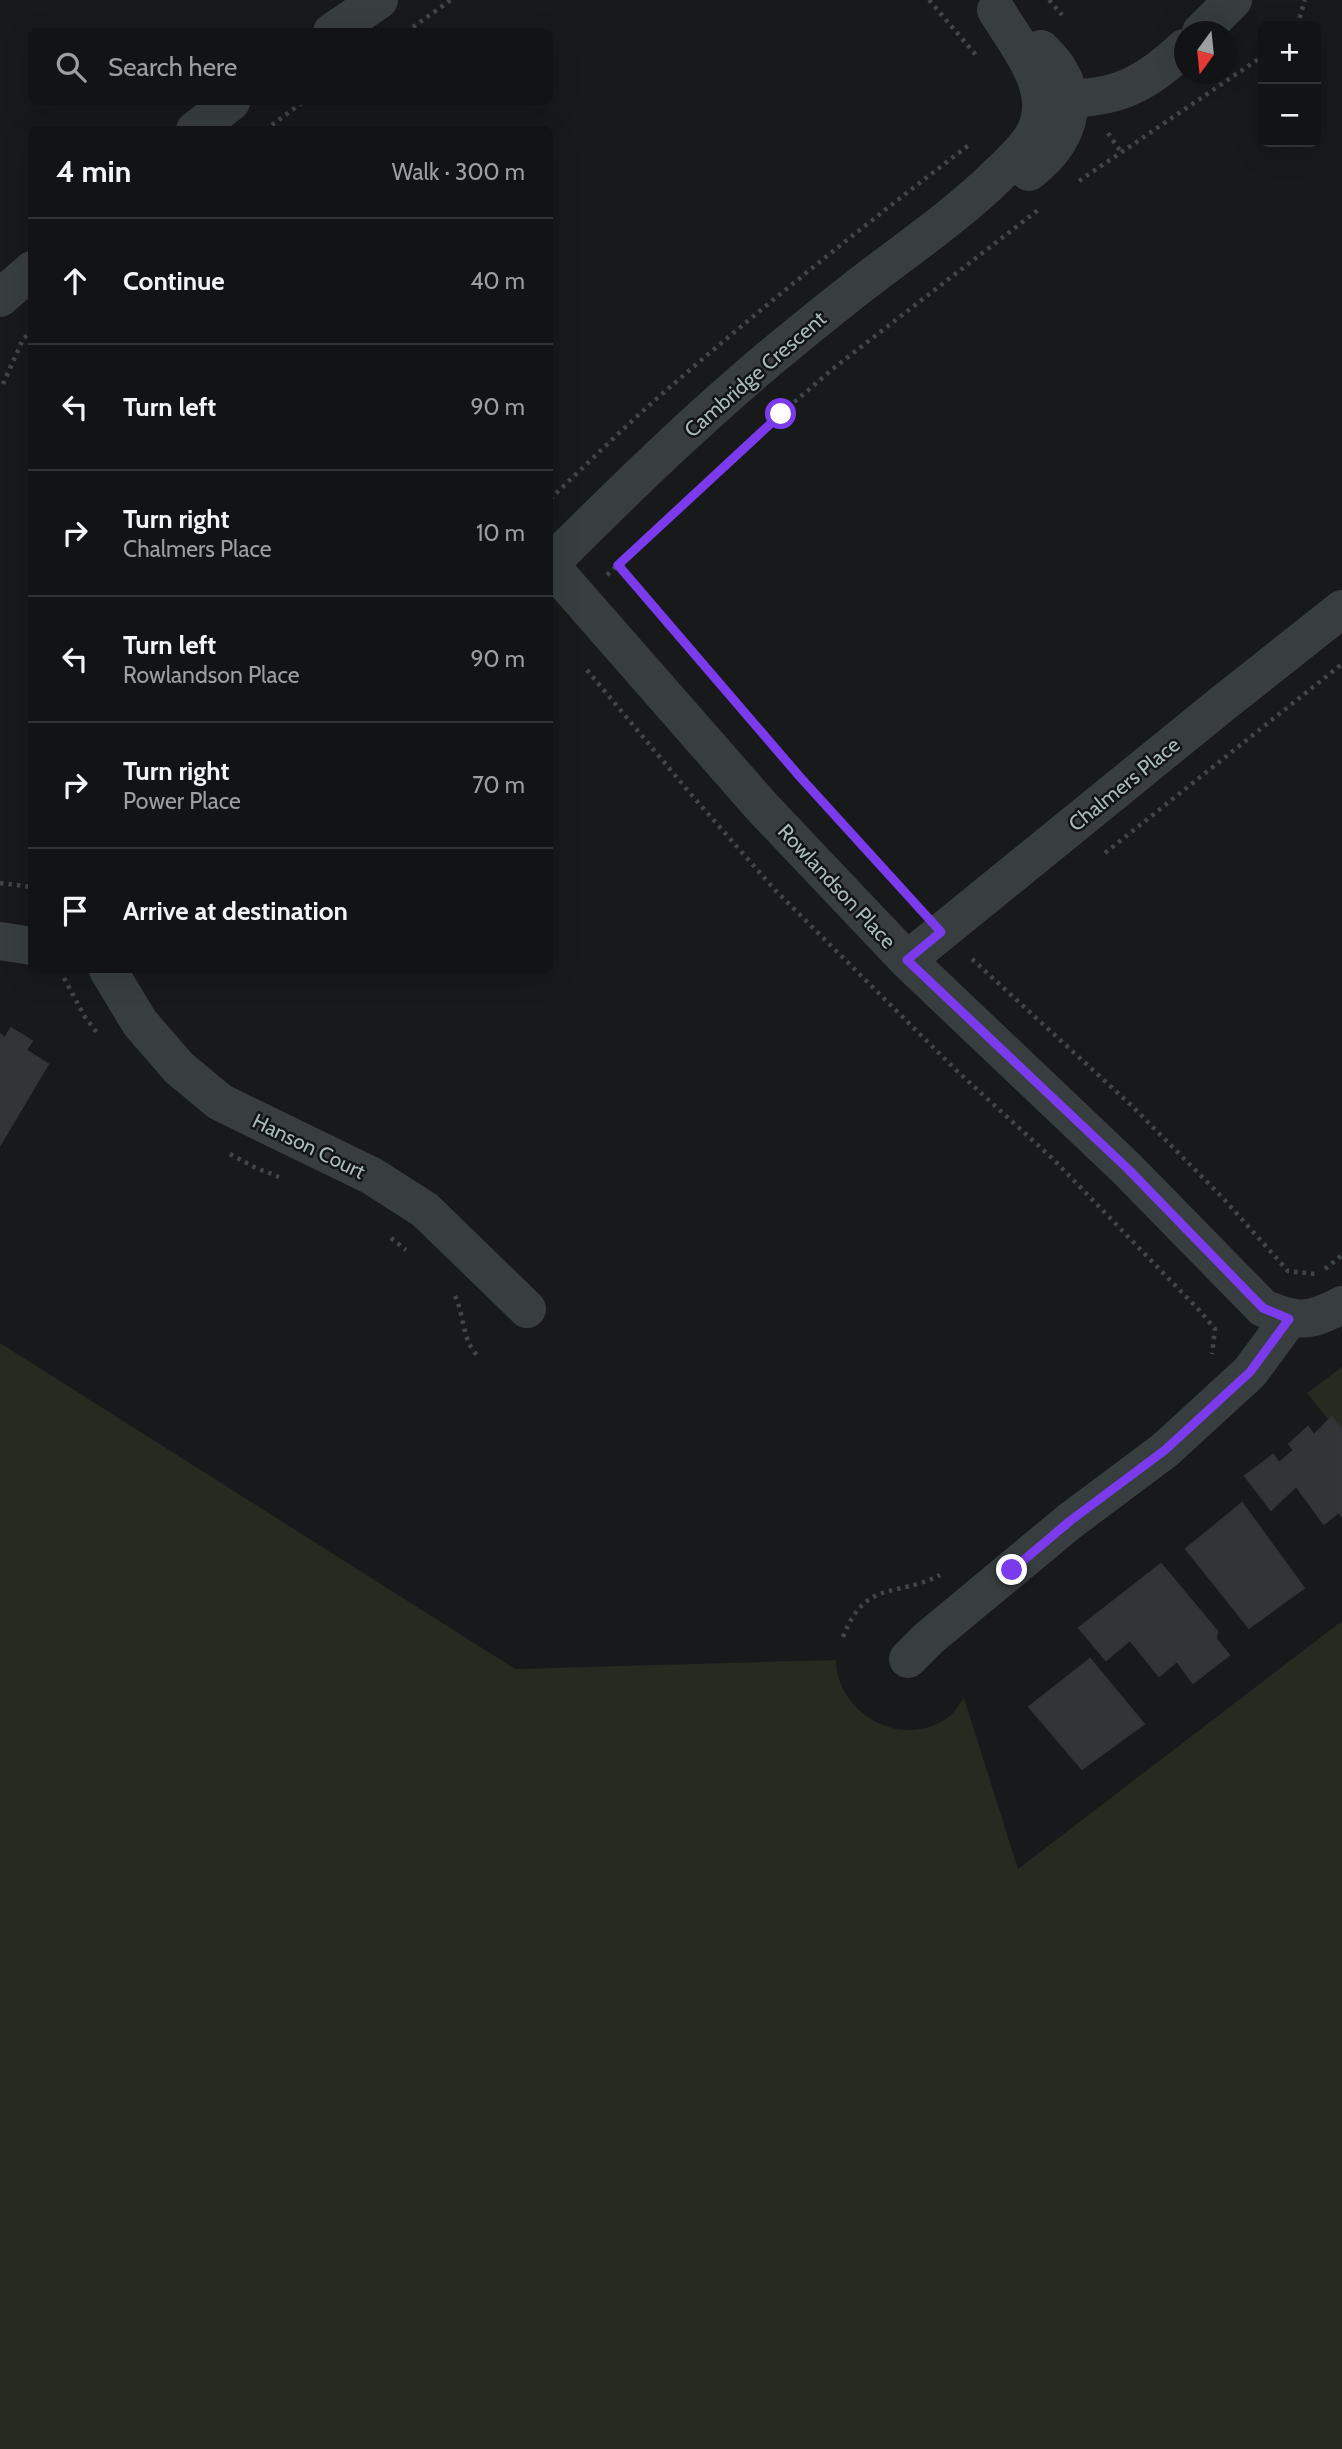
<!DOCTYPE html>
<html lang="en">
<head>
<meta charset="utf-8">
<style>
  :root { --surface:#111314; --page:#1a1c1d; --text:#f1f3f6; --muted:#9c9ea0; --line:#303234 }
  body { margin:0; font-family:Cabin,sans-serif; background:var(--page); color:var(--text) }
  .controls { position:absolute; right:21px; top:21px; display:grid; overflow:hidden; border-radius:10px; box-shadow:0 7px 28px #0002 }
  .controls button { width:63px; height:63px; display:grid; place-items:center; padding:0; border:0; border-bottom:2px solid var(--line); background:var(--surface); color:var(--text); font:35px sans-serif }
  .compass { position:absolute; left:1174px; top:21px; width:63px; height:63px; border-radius:50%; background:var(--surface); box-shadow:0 7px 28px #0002; rotate:195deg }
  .stop { position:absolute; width:21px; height:21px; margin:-16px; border:5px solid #7c3aed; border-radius:50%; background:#fff }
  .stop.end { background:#7c3aed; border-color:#fff; box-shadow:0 2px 7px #0008 }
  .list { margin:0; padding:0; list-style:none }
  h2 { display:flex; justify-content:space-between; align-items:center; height:91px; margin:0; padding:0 28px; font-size:30px }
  h2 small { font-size:23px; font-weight:400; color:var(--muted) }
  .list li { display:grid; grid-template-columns:46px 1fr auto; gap:21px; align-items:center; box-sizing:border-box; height:126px; padding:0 28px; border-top:2px solid var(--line) }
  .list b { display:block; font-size:26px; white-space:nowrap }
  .list p { margin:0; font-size:23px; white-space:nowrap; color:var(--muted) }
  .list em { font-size:23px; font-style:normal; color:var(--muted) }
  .icon { flex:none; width:38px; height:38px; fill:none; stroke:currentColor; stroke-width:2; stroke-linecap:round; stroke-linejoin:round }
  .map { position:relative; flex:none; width:1342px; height:2449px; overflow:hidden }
  .search { position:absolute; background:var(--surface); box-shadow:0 7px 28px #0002; left:28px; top:28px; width:525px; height:77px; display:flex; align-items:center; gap:18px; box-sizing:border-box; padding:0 24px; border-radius:10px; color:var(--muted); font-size:26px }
  .panel { position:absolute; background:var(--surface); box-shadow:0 7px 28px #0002; left:28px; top:126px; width:525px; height:847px; border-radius:10px }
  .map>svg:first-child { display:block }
  .green { fill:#262a21 }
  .building { fill:#323536; stroke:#313436; stroke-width:2 }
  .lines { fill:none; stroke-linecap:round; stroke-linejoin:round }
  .path { stroke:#3e4646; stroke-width:4.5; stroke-dasharray:3.5 5; stroke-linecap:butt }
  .minor { stroke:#383e3f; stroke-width:38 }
  .route { stroke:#7c3aed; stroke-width:9 }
  .labels { text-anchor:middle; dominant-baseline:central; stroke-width:5; stroke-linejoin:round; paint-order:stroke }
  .street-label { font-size:21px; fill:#a9babb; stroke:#121415 }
</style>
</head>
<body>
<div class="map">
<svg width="1342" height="2449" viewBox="0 0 1342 2449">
  <rect width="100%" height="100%" fill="#17191a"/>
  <path class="green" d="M0 1343 515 1669 836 1660C837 1716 906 1752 951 1715 956 1710 960 1703 964 1698L1018 1869 1342 1621V2449H0Z
    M1342 1367V1437L1307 1393Z"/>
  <path class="building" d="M11 1028 32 1041 26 1050 48 1064 0 1145V1034L5 1038Z
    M1332 1417 1342 1430V1516L1339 1512 1324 1524 1296 1486 1271 1510 1245 1476 1273 1455 1279 1463 1294 1450 1289 1444 1308 1427 1314 1435Z
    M1242 1503 1304 1588 1249 1628 1186 1549Z
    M1161 1564 1217 1631 1216 1639 1229 1655 1193 1683 1177 1661 1159 1676 1130 1640 1106 1660 1079 1628Z
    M1090 1659 1144 1724 1082 1769 1029 1707Z"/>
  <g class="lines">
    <path class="path" d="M929 0 976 55
      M1049 0 1062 15
      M1297 26 1305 0
      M406 32 451 0
      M265 130 303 102
      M1108 133 1121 152
      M1079 181 1263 56
      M3 384 23 339 32 331
      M550 499C587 464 624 427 662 394 762 307 864 225 969 145
      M618 565 800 777 915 903
      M607 575 763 429 835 367 1038 210
      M587 670 689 792 775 890 957 1071 1053 1159 1199 1310 1215 1329 1212 1354
      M1105 853 1342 664
      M0 883 32 887
      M972 959 1132 1106 1222 1197 1288 1271 1315 1274
      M64 978 85 1017 98 1034
      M230 1154 254 1167 279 1177
      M391 1238 406 1250
      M1325 1269 1342 1255
      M455 1296C465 1316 461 1339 478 1356
      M843 1637C866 1578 896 1598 940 1575"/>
    <path class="minor" d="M332 32 379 0
      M1201 32 1233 0
      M1044 100C1110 98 1135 94 1184 48
      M195 130 231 102
      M1029 172C1073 138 1086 90 1041 49
      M0 298 32 270
      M550 564C626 488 704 412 787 344 820 317 853 290 887 265 927 235 967 206 1002 171 1014 159 1029 146 1036 130 1055 87 1017 45 996 10
      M550 565 762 807 907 960 1127 1169 1263 1308C1297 1322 1308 1323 1342 1305
      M0 941 32 946
      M907 960 1222 704 1342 609
      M108 970 140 1023 179 1068 220 1102 372 1176 425 1210 527 1309
      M908 1659 929 1638 1070 1521 1165 1450 1250 1372 1289 1319"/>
  </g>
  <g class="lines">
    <path class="route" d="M781 414 618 565 800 777 941 932 907 960 1128 1169 1263 1308 1289 1319 1250 1372 1165 1450 1070 1521 1012 1570"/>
  </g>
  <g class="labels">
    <g class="street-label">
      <text transform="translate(755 374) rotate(-41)">Cambridge Crescent</text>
      <text transform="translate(1124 784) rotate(-39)">Chalmers Place</text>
      <text transform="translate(837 886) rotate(47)">Rowlandson Place</text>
      <text transform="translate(309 1146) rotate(26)">Hanson Court</text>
    </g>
  </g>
</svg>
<div class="controls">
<button>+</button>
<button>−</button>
</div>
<svg class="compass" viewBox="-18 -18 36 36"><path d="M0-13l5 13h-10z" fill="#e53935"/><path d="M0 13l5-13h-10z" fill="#9c9ea0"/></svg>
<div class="stop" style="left:781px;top:414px"></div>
<div class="stop end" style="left:1012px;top:1570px"></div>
<div class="search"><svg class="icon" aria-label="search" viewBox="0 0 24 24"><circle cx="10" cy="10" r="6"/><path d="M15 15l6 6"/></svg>Search here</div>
<section class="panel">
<h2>4 min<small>Walk · 300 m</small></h2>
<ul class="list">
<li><svg class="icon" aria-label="ahead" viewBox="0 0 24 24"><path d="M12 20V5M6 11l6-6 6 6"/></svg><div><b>Continue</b></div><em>40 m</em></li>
<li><svg class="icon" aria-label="left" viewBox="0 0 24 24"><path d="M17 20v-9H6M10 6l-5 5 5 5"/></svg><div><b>Turn left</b></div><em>90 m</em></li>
<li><svg class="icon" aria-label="right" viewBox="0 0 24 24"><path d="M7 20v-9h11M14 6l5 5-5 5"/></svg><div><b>Turn right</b><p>Chalmers Place</p></div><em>10 m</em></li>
<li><svg class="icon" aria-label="left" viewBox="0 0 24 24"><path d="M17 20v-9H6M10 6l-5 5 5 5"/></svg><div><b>Turn left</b><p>Rowlandson Place</p></div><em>90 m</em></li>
<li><svg class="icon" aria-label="right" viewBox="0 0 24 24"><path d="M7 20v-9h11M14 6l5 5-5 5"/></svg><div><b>Turn right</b><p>Power Place</p></div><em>70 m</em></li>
<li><svg class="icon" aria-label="arrive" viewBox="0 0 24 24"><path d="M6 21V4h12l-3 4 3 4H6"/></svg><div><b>Arrive at destination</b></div></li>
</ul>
</section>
</div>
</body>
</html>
